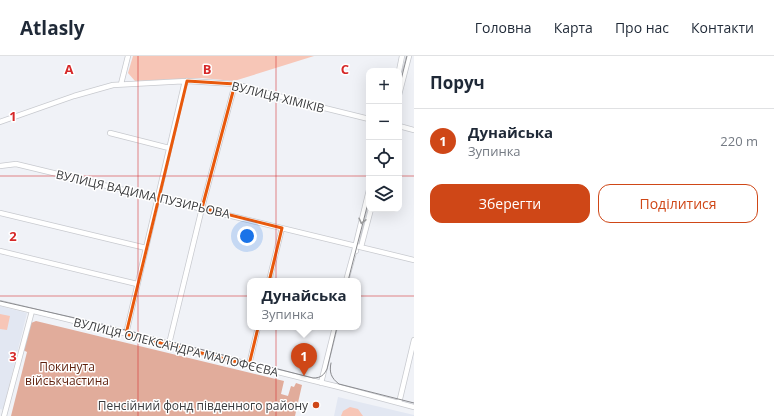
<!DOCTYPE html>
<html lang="uk">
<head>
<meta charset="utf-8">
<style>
  :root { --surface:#fff; --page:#f6f6f7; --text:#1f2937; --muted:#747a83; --line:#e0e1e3; --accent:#cf4717 }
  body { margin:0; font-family:"Open Sans",sans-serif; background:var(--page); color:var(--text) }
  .controls { position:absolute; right:12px; top:12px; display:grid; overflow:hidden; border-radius:8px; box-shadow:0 4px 16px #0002 }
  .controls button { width:36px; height:36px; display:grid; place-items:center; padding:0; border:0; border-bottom:1px solid var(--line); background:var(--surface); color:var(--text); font:20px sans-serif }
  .you { position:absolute; left:247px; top:180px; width:14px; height:14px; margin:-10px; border:3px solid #fff; border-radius:50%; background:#1a73e8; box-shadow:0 0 0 6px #1a73e833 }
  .badge { display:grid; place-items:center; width:26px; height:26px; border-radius:50%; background:var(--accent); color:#fff; font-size:13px; font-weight:700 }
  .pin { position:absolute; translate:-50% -33px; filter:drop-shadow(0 1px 2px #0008) }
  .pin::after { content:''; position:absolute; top:21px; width:14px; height:12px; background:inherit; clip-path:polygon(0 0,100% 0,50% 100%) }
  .popup { position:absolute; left:247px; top:222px; width:114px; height:52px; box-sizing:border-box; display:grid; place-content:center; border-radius:8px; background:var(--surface); filter:drop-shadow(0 1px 3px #0005); font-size:13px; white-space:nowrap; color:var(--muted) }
  .popup b { font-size:15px; color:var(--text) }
  .popup::after { content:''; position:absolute; left:50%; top:100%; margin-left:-8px; border:8px solid transparent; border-top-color:var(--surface) }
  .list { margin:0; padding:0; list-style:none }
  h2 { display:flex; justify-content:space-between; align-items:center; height:52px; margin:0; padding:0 16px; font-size:17px }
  h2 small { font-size:13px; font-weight:400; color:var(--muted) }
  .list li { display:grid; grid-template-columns:26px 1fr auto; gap:12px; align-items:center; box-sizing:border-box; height:64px; padding:0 16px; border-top:1px solid var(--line) }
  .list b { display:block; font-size:15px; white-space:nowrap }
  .list p { margin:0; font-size:13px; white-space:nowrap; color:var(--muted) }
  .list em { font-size:13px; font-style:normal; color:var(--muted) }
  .actions { display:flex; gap:8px; padding:12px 16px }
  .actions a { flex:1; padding:9px 0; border:1px solid var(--accent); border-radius:12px; text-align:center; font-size:14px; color:var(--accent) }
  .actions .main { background:var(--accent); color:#fff }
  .icon { flex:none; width:22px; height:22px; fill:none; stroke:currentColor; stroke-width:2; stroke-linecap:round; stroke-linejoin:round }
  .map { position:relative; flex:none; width:414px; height:360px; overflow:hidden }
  header { display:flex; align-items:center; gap:24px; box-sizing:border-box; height:56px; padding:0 20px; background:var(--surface); border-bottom:1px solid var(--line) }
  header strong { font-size:19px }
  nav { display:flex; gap:22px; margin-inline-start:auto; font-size:14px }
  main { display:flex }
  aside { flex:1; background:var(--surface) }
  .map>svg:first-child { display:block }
  .built { fill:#e2e7f2 }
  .green { fill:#f7c6b7 }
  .forest { fill:#e1ac9b }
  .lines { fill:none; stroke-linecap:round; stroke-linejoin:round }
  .minor-casing { stroke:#c8cacf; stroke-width:6 }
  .minor { stroke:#fff; stroke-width:4.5 }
  .tram { stroke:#898a8e; stroke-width:1 }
  .oneway { stroke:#9c9d9e }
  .marked { fill:none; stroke:#e8590c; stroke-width:3; stroke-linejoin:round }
  .grid { fill:none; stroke:#d62828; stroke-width:1; stroke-opacity:0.55 }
  .poi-dot { fill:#cf4717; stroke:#fff; stroke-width:1.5 }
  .labels { text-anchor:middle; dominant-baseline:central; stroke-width:3; stroke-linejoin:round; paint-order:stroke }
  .street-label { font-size:12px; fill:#3a3b3d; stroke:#fff }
  .park-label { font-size:12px; fill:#5e1f0b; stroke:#fff }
  .poi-label { font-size:12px; fill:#3a3b3d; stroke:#fff; text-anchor:end }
  .grid-label { font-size:13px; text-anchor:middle; font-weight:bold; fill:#d62828; stroke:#fff; stroke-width:3; stroke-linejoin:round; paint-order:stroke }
</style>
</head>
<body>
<header>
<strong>Atlasly</strong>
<nav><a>Головна</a><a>Карта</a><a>Про нас</a><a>Контакти</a></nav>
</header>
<main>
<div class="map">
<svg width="414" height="360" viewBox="0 0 414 360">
  <rect width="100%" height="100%" fill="#f0f2f7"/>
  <path class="built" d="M0 250 27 257 3 354 0 353Z
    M338 341 414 359V360H334Z"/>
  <path class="green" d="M133 0H314L234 25 202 22 135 25 128 17Z
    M0 258 10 260 7 274 0 273Z
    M350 351 358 353 363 360H341L343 355Z"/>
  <path class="forest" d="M36 265 284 325 281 338 288 340 291 330 294 331 296 327 302 329 295 360H11L27 296 23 294 31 267Z"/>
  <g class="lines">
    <g class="minor-casing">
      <path id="minor" d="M399 15 402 0
        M121 28 128 0
        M399 39 409 0
        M0 66 74 40 113 29 187 25 235 28 300 46 369 63
        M399 70 414 74
        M110 77 169 92
        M0 110 16 108 414 204
        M0 157 146 192
        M361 191 371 153
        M0 195 137 228
        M354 196 369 134
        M269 225 282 172
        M346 225 354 196 356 195
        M0 247 169 288 249 309 339 331 414 351
        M126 278 184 29 187 25
        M169 288 202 152 235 28
        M249 309 258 271
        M321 327 335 271
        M399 347 414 284
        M4 360 32 255"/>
    </g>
    <use href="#minor" class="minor"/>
    <path class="tram" d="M399 32 407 0
      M348 225 369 143
      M0 245 106 269 313 322C321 322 324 319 327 313L337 271
      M331 307C329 316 331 322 339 328L414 347"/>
  </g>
  <defs><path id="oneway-chevron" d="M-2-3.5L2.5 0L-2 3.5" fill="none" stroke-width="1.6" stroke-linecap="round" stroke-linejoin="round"/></defs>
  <use class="oneway" href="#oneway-chevron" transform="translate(362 165) rotate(103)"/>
  <path class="marked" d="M187 25 235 28 202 152 282 172 249 309 126 278Z"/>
  <path class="grid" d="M138 0V360M276 0V360M0 120H369M399 120H414M0 240H414"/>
  <circle class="poi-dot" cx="316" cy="349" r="4"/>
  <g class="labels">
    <g class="street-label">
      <text transform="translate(278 41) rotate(14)">ВУЛИЦЯ ХІМІКІВ</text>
      <text transform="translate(143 138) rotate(13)">ВУЛИЦЯ ВАДИМА ПУЗИРЬОВА</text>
      <text transform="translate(176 291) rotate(14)">ВУЛИЦЯ ОЛЕКСАНДРА МАЛОФЄЄВА</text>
    </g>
    <g class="park-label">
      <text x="67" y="310">Покинута<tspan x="67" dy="14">військчастина</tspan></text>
    </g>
    <g class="poi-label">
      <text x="308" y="349">Пенсійний фонд південного району</text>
    </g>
  </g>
  <g class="grid-label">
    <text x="69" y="18">A</text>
    <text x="207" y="18">B</text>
    <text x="345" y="18">C</text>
    <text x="13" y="65">1</text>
    <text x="13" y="185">2</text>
    <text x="13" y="305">3</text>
  </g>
</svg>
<div class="controls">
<button>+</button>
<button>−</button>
<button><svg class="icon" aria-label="locate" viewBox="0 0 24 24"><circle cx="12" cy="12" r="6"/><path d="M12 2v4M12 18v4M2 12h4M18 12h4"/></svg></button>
<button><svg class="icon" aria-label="layers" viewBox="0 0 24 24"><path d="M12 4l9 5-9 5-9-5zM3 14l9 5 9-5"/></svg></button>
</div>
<div class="you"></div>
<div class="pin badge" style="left:304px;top:320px">1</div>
<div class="popup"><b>Дунайська</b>Зупинка</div>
</div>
<aside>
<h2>Поруч<small></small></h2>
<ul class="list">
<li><span class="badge">1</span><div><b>Дунайська</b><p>Зупинка</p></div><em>220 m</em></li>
</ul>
<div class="actions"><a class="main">Зберегти</a><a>Поділитися</a></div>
</aside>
</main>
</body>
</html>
